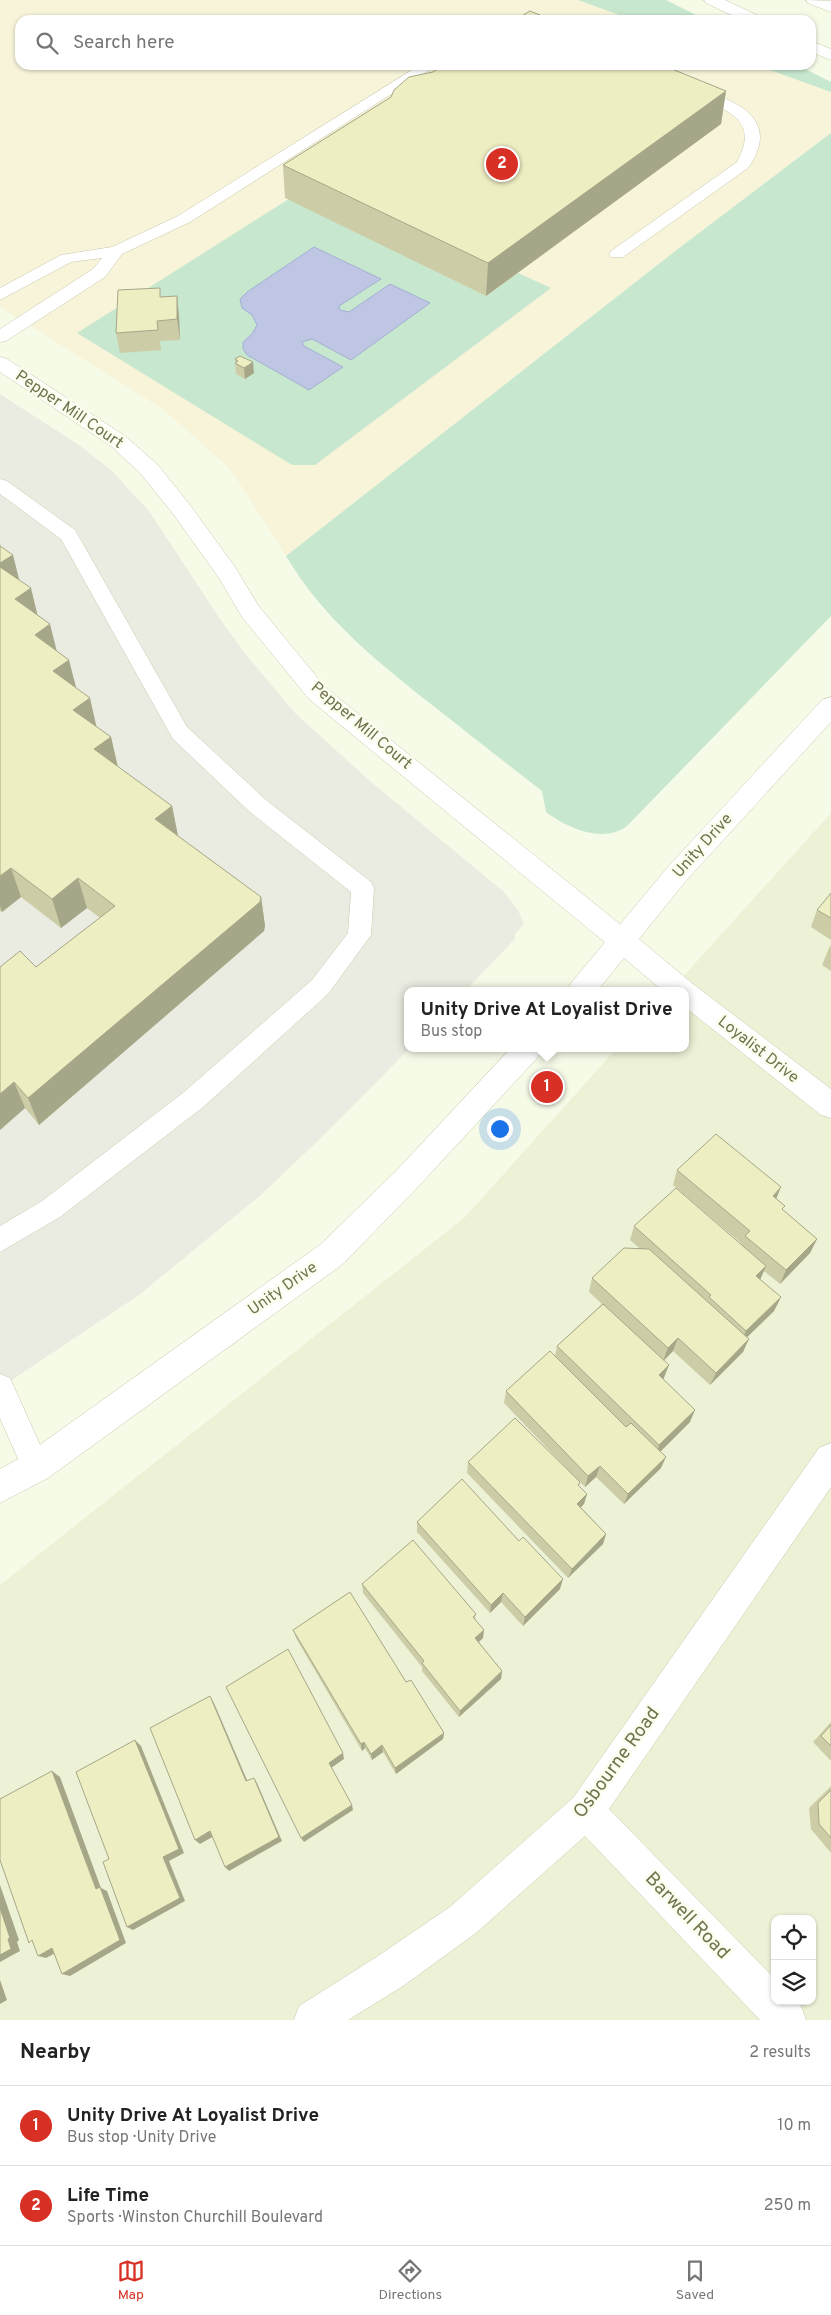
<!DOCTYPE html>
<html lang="en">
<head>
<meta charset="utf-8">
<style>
  :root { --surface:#fff; --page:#f2f2f2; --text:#222; --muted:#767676; --line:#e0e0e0; --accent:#d93025 }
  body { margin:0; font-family:Overpass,sans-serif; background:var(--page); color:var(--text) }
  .controls { position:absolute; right:15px; bottom:15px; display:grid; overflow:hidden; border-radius:10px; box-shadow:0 1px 4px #0004 }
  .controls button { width:45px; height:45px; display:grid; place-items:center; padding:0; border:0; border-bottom:1px solid var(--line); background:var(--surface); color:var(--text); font:25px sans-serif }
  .you { position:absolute; left:499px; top:1128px; width:18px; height:18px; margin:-12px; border:4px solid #fff; border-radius:50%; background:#1a73e8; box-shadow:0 0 0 8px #1a73e833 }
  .badge { display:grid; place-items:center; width:32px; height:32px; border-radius:50%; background:var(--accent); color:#fff; font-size:16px; font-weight:700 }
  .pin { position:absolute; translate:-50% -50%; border:2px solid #fff; box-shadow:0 1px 5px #0006 }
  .popup { position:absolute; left:404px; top:987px; width:285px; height:65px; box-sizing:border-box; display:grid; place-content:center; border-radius:10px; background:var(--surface); filter:drop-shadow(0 1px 4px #0005); font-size:16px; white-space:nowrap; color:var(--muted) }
  .popup b { font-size:19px; color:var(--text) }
  .popup::after { content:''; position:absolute; left:50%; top:100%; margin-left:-10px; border:10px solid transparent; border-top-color:var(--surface) }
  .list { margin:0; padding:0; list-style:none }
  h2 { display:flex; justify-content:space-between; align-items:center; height:65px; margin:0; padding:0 20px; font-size:21px }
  h2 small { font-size:16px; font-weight:400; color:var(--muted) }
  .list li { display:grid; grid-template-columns:32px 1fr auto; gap:15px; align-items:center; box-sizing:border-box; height:80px; padding:0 20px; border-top:1px solid var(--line) }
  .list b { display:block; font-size:19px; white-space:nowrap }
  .list p { margin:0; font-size:16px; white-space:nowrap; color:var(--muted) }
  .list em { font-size:16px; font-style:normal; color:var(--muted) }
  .icon { flex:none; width:28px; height:28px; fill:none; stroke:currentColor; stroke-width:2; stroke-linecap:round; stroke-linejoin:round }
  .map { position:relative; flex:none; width:831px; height:2020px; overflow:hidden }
  .search { position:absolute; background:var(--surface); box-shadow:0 1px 4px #0004; left:15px; right:15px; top:15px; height:55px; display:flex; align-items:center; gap:12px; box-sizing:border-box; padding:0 18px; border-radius:15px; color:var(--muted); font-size:19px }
  .sheet { height:225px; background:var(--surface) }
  nav { display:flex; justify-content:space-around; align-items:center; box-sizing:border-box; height:70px; border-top:1px solid var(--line); background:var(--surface); font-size:14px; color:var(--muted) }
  nav a { display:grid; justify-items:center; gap:2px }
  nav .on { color:var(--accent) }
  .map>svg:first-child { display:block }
  .residential { fill:#edf2d7; fill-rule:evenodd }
  .commercial { fill:#f7f4da }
  .industrial { fill:#ebece1 }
  .green { fill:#c7e7ce }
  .water { fill:#bec6e3; stroke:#a5afd4 }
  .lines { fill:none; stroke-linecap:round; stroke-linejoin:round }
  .service-casing { stroke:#c7c9ac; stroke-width:1 }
  .minor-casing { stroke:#c7c9ac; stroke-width:1 }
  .tertiary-casing { stroke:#c7c9ac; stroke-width:1 }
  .secondary-casing { stroke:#caccaa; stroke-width:1 }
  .service { fill:#fff; fill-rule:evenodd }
  .minor { fill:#fff; fill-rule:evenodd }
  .tertiary { fill:#fff; fill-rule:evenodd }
  .secondary { fill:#fff; fill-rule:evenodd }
  .wall { fill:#cccda7 }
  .shaded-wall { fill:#a6a788 }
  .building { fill:#edeec2; stroke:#a6a788 }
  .labels { text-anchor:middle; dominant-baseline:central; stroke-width:5; stroke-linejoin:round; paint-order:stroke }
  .street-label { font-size:16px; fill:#73724e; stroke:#fafeee }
  .near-street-label { font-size:19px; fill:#73724e; stroke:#fafeee }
</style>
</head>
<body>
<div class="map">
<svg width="831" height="2020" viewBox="0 0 831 2020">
  <rect width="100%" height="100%" fill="#f6fbe8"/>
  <path class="residential" d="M831 813V2020H0V1585L464 1218 617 1048H686V991H670ZM775 1919H812V2001H775Z"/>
  <path class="commercial" d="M0 0H578L633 20H20V65H756L831 92V133L674 252 286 556 231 470 164 410 0 307Z"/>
  <path class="industrial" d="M0 394 79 445 111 470 149 511 222 622 247 656 296 714 370 781 504 892 518 910 524 924 515 934V939L465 991H408L410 1048 328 1131 262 1194 139 1295 0 1388Z"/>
  <path class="green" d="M578 0H666L706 20H633Z
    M756 65H797L831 82V92Z
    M831 133V616L627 826C603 844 567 828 546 812L542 791C506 763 471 736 436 708 380 664 323 619 286 556L674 252Z
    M289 199 486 296 518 273 551 288 315 465H292L77 333Z"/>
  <path class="water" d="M314 247 381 279 339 306 340 310 349 312 390 284 430 303 351 360 312 339 302 342 304 346 343 367 309 390 247 355 243 349V342L252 334 257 325 252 315 242 308 240 299 247 292Z"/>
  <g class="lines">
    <g class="service-casing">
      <path id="service" d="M420 65H437L190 222 122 254 105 277 6 341 0 342V329L93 269 102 258 71 262 0 300V288L61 255 112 247 178 216Z
        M695 89C737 99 782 120 748 168L623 257H611L609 254 611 251 737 162C761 118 725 109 690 96L688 93 690 90Z
        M0 479 7 481 75 530 187 727 266 800 371 882 374 888 371 935 328 994 202 1108 60 1217 0 1252V1226L42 1201 184 1092 312 980 348 933 351 892 250 812 173 739 61 539 0 494Z
        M0 1374 10 1378 50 1467 46 1477 36 1481 26 1477 0 1418Z"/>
    </g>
    <g class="minor-casing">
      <path id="minor" d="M0 357 7 359 125 436 157 464 190 505 235 567 258 605 325 687 631 933 635 941 631 949 622 952 613 949 309 699 242 617 219 578 174 515 141 474 111 446 0 372Z
        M831 1443V1487L609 1809 775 1979V2001H796L801 2006 806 2020H760L585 1836 476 1933 403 1986 348 2020H294L299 2006 375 1958 450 1907 573 1798 819 1448Z"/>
    </g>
    <g class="tertiary-casing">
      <path id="tertiary" d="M831 697V722L685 882 639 939 693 984 831 1089V1118L821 1115 686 1008V991H663L624 958 597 991H567L571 983 667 868 822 700Z
        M511 1048H543L539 1056 416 1189 343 1264 48 1478 0 1503V1469L24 1456 321 1244 396 1171Z"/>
    </g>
    <g class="secondary-casing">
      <path id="secondary" d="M704 0H725L761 17 763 20H742L706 3Z
        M806 0 831 1V12L808 3Z
        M811 41 831 49V60L811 52Z"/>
    </g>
    <use href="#service" class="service"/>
    <use href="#minor" class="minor"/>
    <use href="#tertiary" class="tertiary"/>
    <use href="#secondary" class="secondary"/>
  </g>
  <path class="wall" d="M726 91 721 124 486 296 285 198 283 165 391 97Z
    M177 296 179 316 180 340 160 341 161 350 120 353 116 333 162 297Z
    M235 359 254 373 245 379 236 374Z
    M0 542 1 547 97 727 111 737 118 767 172 806 178 836 261 897 265 926 264 931 39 1125 25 1108 0 1130 36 967 100 918 87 908 61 928 21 897 2 912 0 911Z
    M831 893V940L811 927 817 910Z
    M831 945V971L822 965 829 948Z
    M677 1170 776 1199 783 1210 817 1239 810 1253 780 1284 764 1271 760 1279 781 1297 774 1311 747 1337 743 1352 710 1385 673 1351 664 1361V1378L663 1379 690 1422 660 1452 661 1468 624 1504 596 1477 585 1487 580 1482 579 1486 587 1494 584 1504 581 1507 606 1534 603 1544 568 1578 467 1473 468 1462 571 1473 504 1403 506 1391 555 1356 557 1346 602 1304 589 1292 592 1278 639 1248 630 1240 634 1226 741 1245 742 1244 673 1185Z
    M417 1522 560 1589 523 1626 501 1602 490 1613 417 1532Z
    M362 1584 476 1614 475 1619 483 1638 479 1642 502 1671 501 1679 459 1717 422 1671V1667L363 1593Z
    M293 1630 406 1682 444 1733 443 1739 396 1774 383 1752 372 1760 365 1748 362 1751 296 1638Z
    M831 1722V1761L813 1742Z
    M831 1786V1853L811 1829 809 1808Z"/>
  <path class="shaded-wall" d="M726 91 721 124 486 296 488 263Z
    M177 296 179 316 180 340 177 319Z
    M253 362 254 373 245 379 244 368Z
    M13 555 21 587 0 574V563Z
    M31 588 39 621 15 599Z
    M50 624 58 656 35 635Z
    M69 660 77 691 53 671Z
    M90 698 97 729 73 710Z
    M111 737 118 768 94 749Z
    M172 806 178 836 155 819Z
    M11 868 21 897 2 912 0 906V876Z
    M78 878 87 908 61 928 52 899Z
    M261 897 265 926 264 931 39 1125 28 1098Z
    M14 1082 25 1108 0 1130V1094Z
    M781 1187 775 1202 773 1196Z
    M817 1239 810 1253 780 1284 786 1270Z
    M766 1266 760 1280 756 1276Z
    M781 1297 774 1311 740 1344 746 1331Z
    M678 1338 673 1351 663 1361 668 1348Z
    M749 1339 743 1352 710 1385 716 1373Z
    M669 1365 664 1378 655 1388 659 1375Z
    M695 1410 690 1422 655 1457 659 1445Z
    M666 1457 661 1468 624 1504 628 1494Z
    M600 1466 596 1477 585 1487 588 1476Z
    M587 1494 584 1504 574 1514 577 1504Z
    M606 1534 603 1544 568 1578 572 1569Z
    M563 1579 560 1589 523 1626 525 1617Z
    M503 1593 501 1602 490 1613 491 1605Z
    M484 1630 483 1638 474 1646 475 1638Z
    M502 1671 501 1679 459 1717 460 1711Z
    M210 1696 214 1703 250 1787 246 1781Z
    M444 1733 443 1739 396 1774 395 1768Z
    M135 1740 141 1746 184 1853 169 1861 185 1901 133 1930 127 1927 163 1857Z
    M364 1742 365 1748 362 1751 361 1744Z
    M382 1745 383 1752 372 1760 371 1754Z
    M343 1753 344 1759 331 1768 329 1763Z
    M52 1771 60 1777 101 1888 107 1891 126 1943 70 1976 62 1974 96 1889Z
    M254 1778 257 1783 282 1841 229 1871 225 1867Z
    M352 1805 353 1810 304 1842 301 1838Z
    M210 1831 214 1836 200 1844 195 1840Z
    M0 1885 19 1940 17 1942 20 1951 0 1962V1955L8 1939 0 1908Z
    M52 1948 61 1950 46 1958 38 1956Z
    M0 1980 7 2000 0 2004Z"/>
  <path class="building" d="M530 11 552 20H515Z
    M444 65H662L726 91 488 263 283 165 391 97 394 90 409 77 433 72Z
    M160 288V297L177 296V319L157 321 158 330 116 333 118 290Z
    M240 356 253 362 244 368 235 363 238 361 235 359Z
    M0 546 13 555 0 563Z
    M0 567 31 588 15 599 50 624 35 635 69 660 53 671 90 698 73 710 111 737 94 749 172 806 155 819 261 897 260 902 28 1098 14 1082 0 1094V967L20 951 36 967 115 906 78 878 52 899 11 868 0 876Z
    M831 893V918L817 910Z
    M716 1134 781 1187 773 1196 785 1206 782 1209 817 1239 786 1270 745 1236 750 1231 677 1170Z
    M676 1188 766 1266 756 1276 781 1297 746 1331 709 1297 711 1295 634 1226Z
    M624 1248 649 1249 749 1339 716 1373 678 1338 668 1348 592 1278Z
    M603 1304 669 1365 659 1375 695 1410 659 1445 557 1346Z
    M550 1351 626 1427 631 1423 666 1457 628 1494 600 1466 588 1476 506 1391Z
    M515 1418 580 1482 578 1485 587 1494 577 1504 606 1534 572 1569 468 1462Z
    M462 1479 519 1541 523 1537 563 1579 525 1617 503 1593 491 1605 417 1522Z
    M413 1540 476 1614 473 1617 484 1630 475 1638 502 1671 460 1711 422 1663 424 1661 362 1584Z
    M350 1592 406 1682 411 1680 444 1733 395 1768 382 1745 371 1754 364 1742 361 1744 293 1630Z
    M288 1649 343 1753 329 1763 352 1805 301 1838 226 1687Z
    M210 1696 246 1781 254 1778 279 1837 225 1867 210 1831 195 1840 150 1728Z
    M831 1725V1746L821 1736Z
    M135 1740 179 1849 163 1857 180 1898 127 1927 103 1862 109 1859 76 1772Z
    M52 1771 96 1889 100 1887 120 1940 62 1974 52 1948 38 1956 32 1940 29 1943 0 1860V1799Z
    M831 1790V1838L819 1824 818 1803Z
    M0 1908 10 1938 8 1939 11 1949 0 1955Z"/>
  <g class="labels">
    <g class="street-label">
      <text transform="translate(69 410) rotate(34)">Pepper Mill Court</text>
      <text transform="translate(361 726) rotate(40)">Pepper Mill Court</text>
      <text transform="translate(703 846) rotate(-48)">Unity Drive</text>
      <text transform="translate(758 1050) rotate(38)">Loyalist Drive</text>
      <text transform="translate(283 1289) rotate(-35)">Unity Drive</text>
    </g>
    <g class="near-street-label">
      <text transform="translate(617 1763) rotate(-54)">Osbourne Road</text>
      <text transform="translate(687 1916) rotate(46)">Barwell Road</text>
    </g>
  </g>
</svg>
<div class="controls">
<button><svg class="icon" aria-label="locate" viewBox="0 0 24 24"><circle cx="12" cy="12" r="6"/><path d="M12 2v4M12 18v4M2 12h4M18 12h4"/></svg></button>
<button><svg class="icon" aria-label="layers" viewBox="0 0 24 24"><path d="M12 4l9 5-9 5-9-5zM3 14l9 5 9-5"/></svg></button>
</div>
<div class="you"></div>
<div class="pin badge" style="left:547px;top:1087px">1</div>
<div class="popup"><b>Unity Drive At Loyalist Drive</b>Bus stop</div>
<div class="pin badge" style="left:502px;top:164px">2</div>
<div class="search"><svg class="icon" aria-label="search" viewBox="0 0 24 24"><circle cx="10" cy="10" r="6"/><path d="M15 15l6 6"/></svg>Search here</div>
</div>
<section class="sheet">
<h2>Nearby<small>2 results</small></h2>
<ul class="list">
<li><span class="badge">1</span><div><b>Unity Drive At Loyalist Drive</b><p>Bus stop · Unity Drive</p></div><em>10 m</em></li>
<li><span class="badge">2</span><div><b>Life Time</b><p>Sports · Winston Churchill Boulevard</p></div><em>250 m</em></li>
</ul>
</section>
<nav>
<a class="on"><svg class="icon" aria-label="map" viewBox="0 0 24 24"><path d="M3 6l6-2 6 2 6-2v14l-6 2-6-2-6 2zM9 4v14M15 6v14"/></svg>Map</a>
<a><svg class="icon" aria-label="directions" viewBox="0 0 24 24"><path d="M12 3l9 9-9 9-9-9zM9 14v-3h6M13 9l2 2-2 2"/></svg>Directions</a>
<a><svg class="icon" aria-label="saved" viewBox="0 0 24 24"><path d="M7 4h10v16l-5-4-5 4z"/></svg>Saved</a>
</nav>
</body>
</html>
